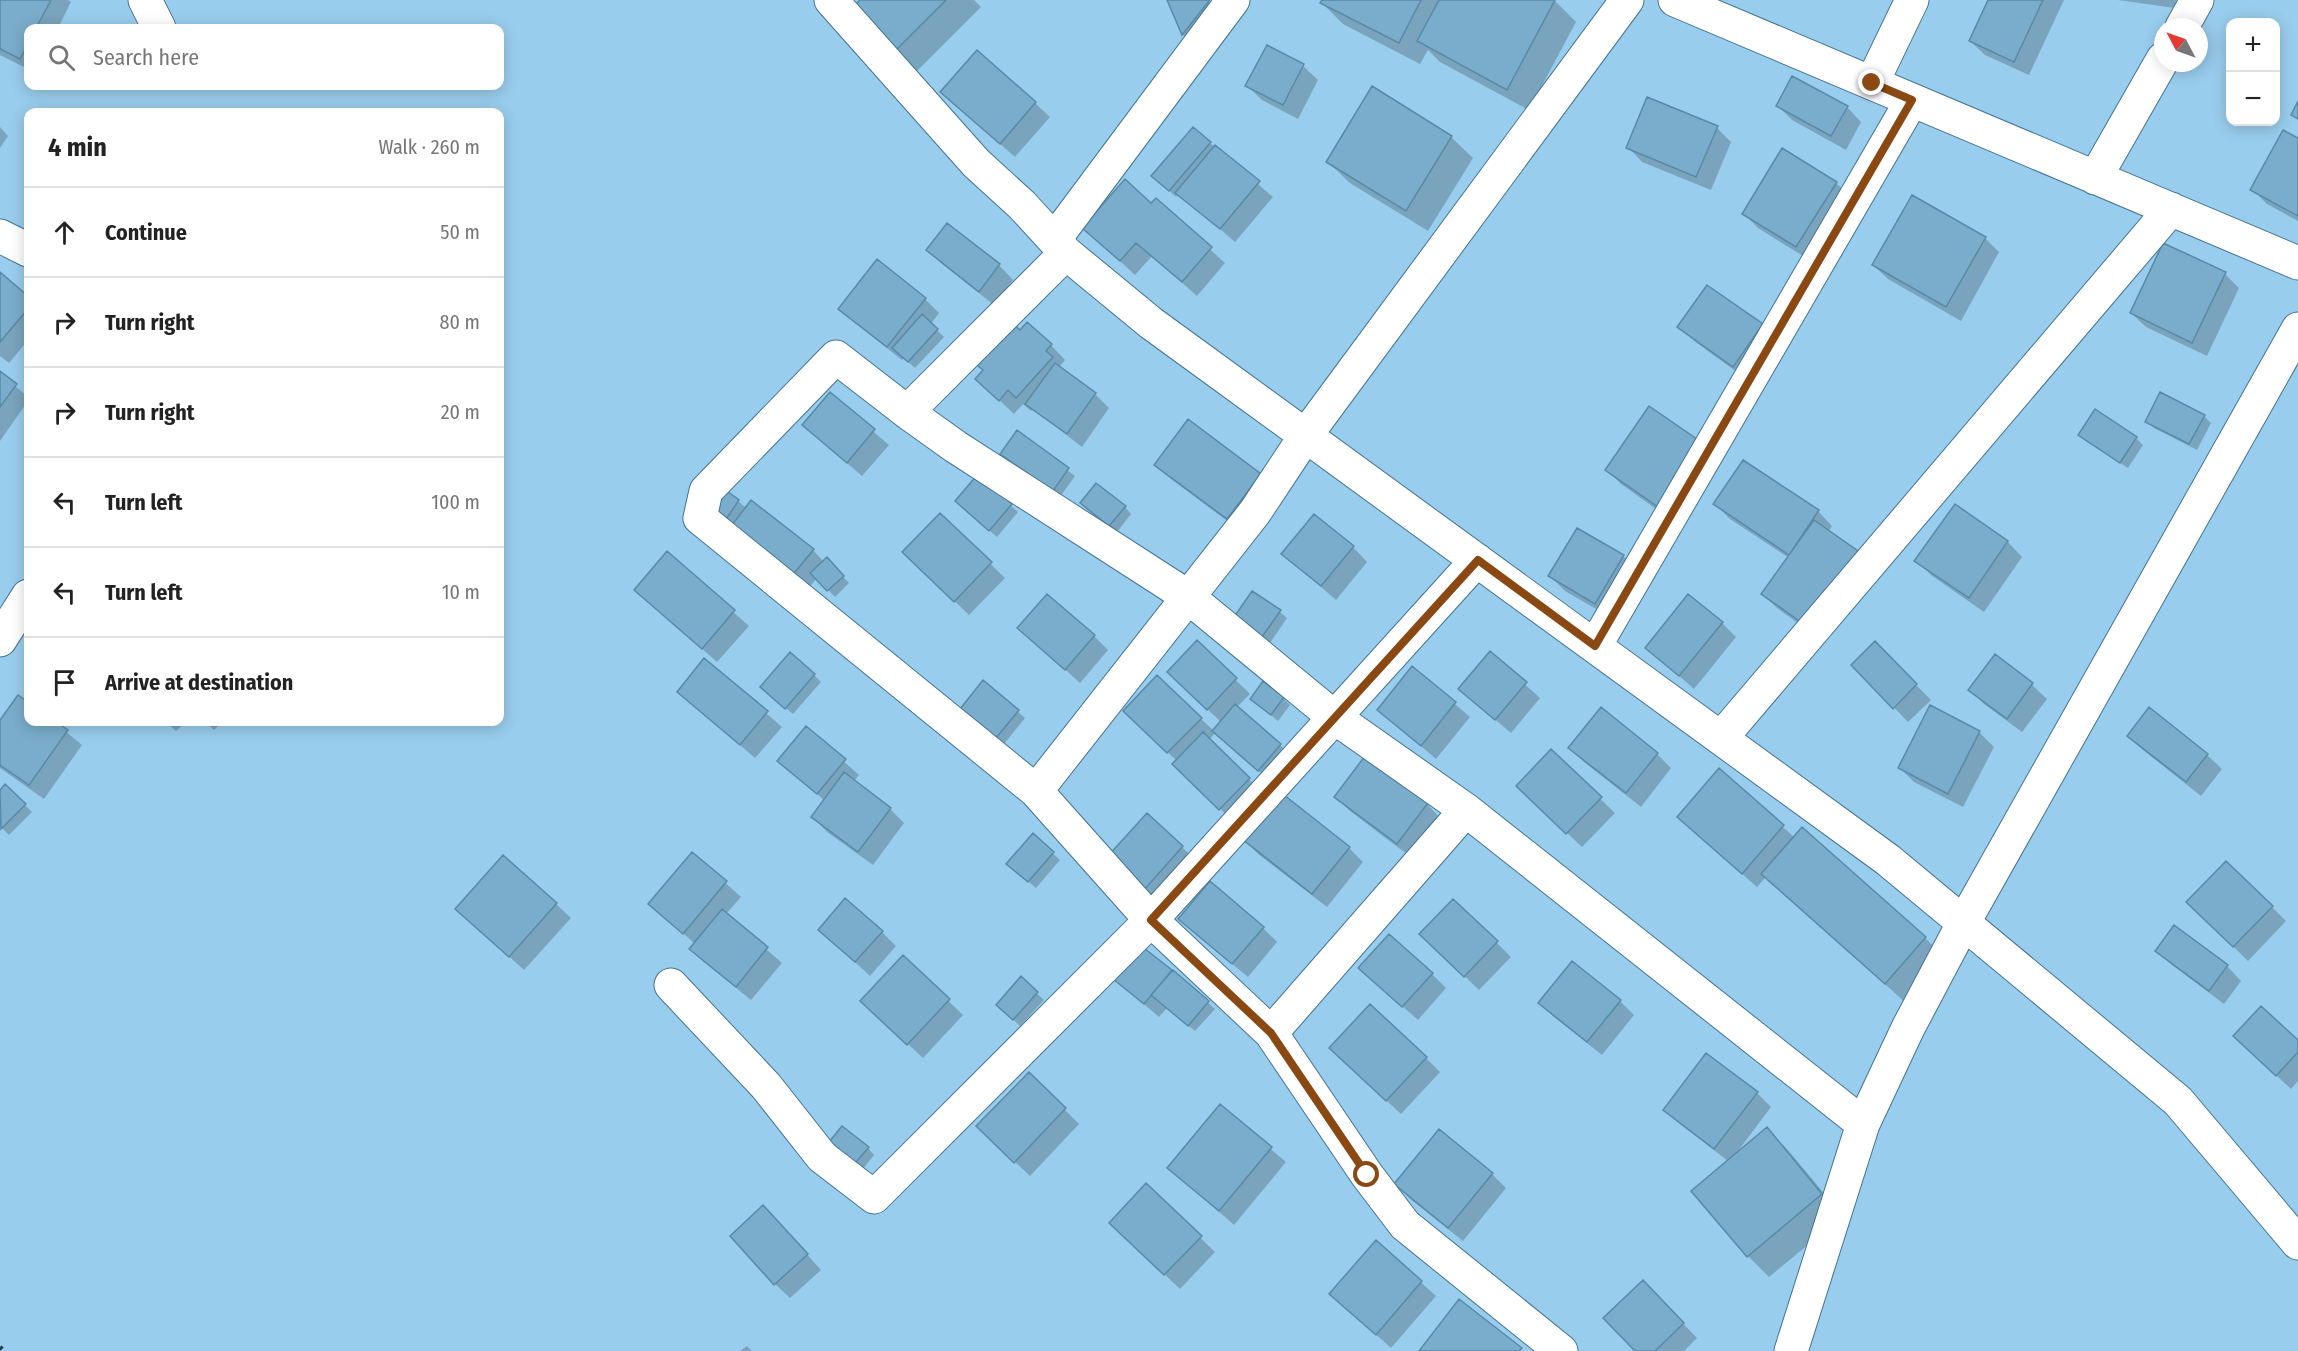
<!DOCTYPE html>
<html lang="en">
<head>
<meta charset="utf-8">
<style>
  :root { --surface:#fff; --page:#f6f6f6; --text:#222; --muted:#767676; --line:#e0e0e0 }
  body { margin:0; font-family:"Fira Sans Condensed",sans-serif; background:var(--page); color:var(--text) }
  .controls { position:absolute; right:18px; top:18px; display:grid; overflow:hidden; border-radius:12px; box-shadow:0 3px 15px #0003 }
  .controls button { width:54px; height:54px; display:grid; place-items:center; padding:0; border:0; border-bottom:2px solid var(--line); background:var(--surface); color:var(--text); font:30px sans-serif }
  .compass { position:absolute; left:2154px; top:18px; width:54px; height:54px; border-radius:50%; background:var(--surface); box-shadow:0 3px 15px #0003; rotate:311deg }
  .stop { position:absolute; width:18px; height:18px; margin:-14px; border:4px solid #8a4912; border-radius:50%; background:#fff }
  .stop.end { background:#8a4912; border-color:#fff; box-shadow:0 2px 6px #0008 }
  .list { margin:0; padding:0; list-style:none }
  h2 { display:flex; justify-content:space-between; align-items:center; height:78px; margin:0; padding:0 24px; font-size:26px }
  h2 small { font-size:20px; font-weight:400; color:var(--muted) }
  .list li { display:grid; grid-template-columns:39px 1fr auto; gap:18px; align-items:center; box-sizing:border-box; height:90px; padding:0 24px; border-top:2px solid var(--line) }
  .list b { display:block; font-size:22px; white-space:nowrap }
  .list em { font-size:20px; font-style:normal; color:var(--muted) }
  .icon { flex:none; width:33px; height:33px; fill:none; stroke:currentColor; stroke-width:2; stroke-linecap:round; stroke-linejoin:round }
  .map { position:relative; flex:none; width:2298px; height:1351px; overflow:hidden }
  .search { position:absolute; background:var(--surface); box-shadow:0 3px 15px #0003; left:24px; top:24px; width:480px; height:66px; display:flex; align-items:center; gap:15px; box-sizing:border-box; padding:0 21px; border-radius:12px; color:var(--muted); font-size:22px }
  .panel { position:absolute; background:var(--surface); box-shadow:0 3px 15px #0003; left:24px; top:108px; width:480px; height:618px; border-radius:12px }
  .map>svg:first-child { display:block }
  .shadow { fill:#0003 }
  .building { fill:#7aadcb; stroke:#588aa7; stroke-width:1.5 }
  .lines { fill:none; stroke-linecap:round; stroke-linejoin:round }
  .minor-casing { stroke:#427491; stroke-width:35 }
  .minor { stroke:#fff; stroke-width:33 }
  .rail { stroke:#233e4d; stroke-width:4.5; stroke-dasharray:3 6; stroke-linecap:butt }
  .route { stroke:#8a4912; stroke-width:8 }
</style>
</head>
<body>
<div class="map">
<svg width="2298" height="1351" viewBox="0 0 2298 1351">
  <rect width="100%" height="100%" fill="#99cded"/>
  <path class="shadow" d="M0 0H68L71 2 58 28H28V69L0 55Z
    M862 0H974L981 7 916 72 854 9Z
    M1169 0H1206L1215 9 1190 41 1183 35Z
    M1324 0H1554L1576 22 1529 110 1440 62 1428 50 1420 64 1343 24 1322 3Z
    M1990 0H2064L2029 75 1985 55 1970 41Z
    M2118 0H2176L2175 8Z
    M1267 47 1303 66 1318 80 1298 119 1262 100 1247 86Z
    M1035 103 1050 117 1015 157 957 106Z
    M1778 106 1847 107 1861 122 1846 150 1792 120Z
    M0 127 8 136 0 148Z
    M1717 128 1731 142 1711 190 1642 162 1628 147Z
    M1451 137 1473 158 1428 231 1350 183 1328 162Z
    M2298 140V221L2267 204 2252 189Z
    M1210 143 1273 197 1235 242 1179 194 1176 197 1160 183Z
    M1836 183 1851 197 1811 261 1758 228 1743 213Z
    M1156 200 1225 263 1197 296 1152 256 1135 275 1084 228 1151 205Z
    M948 225 999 265 1013 280 994 305 942 264 928 250Z
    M1985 238 1999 252 1961 321 1888 279 1873 265Z
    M0 274 28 298V340L9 363 0 356Z
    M2225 274 2239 288 2207 356 2146 327 2131 313Z
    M1707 287 1762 325 1748 380 1694 341 1679 327Z
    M925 299 939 313 931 324 944 337 915 368 904 358 902 360 855 323 840 308Z
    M1020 332 1051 345 1065 360 1060 366 1095 394 1109 408 1082 447 1033 409 1031 411 1023 404 1014 414 992 393Z
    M0 373 28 397V401L0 441Z
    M830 394 889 445 862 476 819 439Z
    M1650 408 1673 521 1621 484 1607 470Z
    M2204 416 2211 423 2197 450 2154 428 2147 421Z
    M1017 433 1075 476 1060 497 1009 460Z
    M2080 435 2136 438 2143 445 2128 468 2087 442Z
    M1156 465 1260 475 1242 532 1171 479Z
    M978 476 1018 512 997 537 964 508Z
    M738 501 746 508 751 502 813 550 824 562 827 560 849 583 835 597 817 578 807 590 734 523 716 510Z
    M1715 504 1818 511 1832 526 1828 532 1857 552 1871 566 1820 639 1777 608 1762 594 1789 558 1730 519Z
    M1955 506 2008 542 2022 557 1984 612 1931 575 1916 560Z
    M1125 507 1131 514 1117 532 1089 509Z
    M940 515 1005 578 969 615 904 552Z
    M1353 547 1367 562 1336 600 1283 554Z
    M667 553 749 626 717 662 636 590Z
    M1623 556 1637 571 1610 617 1565 591 1550 576Z
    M1280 612 1287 618 1270 643 1243 624Z
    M1722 623 1736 637 1694 689 1647 648Z
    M1019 628 1094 636 1108 650 1080 683Z
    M1197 642 1250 694 1237 707 1295 759 1273 784 1216 732 1209 740 1263 793 1235 823 1174 764 1177 761 1139 725 1201 719 1214 731 1221 722 1183 686Z
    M1875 643 1931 700 1908 722 1853 665Z
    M1490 653 1540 698 1511 733 1460 689Z
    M1995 657 2032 685 2047 699 2022 732 1984 704 1970 690Z
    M705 660 782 727 755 758 679 692Z
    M1413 668 1470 717 1436 759 1379 710Z
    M814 675 821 682 793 714 768 693Z
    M983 682 1025 718 1004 744 968 716Z
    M18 697 28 704V722H54L82 745 44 799 0 768V723Z
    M1283 698 1290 705 1278 721 1252 699Z
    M2149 710 2207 755 2222 769 2201 796 2143 750 2129 736Z
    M166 722H186L176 731Z
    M206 722H222L214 730Z
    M806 728 859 775 854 781 890 809 904 823 873 865 827 832 813 817 825 801 779 760Z
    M1979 732 1994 747 1963 807 1914 782 1900 768Z
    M1570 748 1657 754 1671 768 1641 807 1584 762Z
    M1551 751 1615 813 1582 847 1533 801Z
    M1366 758 1427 804 1441 819 1412 858 1350 811 1336 797Z
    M1719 770 1795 838 1925 938 1947 959 1907 1004 1766 877 1757 887 1693 831Z
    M5 786 32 812 9 835 0 826V792Z
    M1033 835 1060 860 1036 888 1015 870Z
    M1244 839 1349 848 1363 862 1327 907 1258 854Z
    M1182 847 1196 861 1159 903 1124 871Z
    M693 854 741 897 726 914 782 963 751 1000 705 963 691 949 695 944 650 904Z
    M2188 902 2272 907 2286 921 2248 961Z
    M556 904 571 918 524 970 457 909Z
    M1263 928 1277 942 1248 977 1195 933Z
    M820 930 882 932 896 946 870 976Z
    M1496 942 1511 957 1479 990 1436 949Z
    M1136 943 1173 972 1215 1009 1195 1031 1167 1008 1159 1017 1110 975Z
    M2157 950 2227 966 2241 981 2224 1004 2172 965Z
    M903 957 963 1015 923 1058 877 1015Z
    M1432 974 1446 988 1418 1020 1375 982Z
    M1021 979 1044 1000 1020 1026 998 1005Z
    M1620 1001 1634 1015 1602 1055 1554 1017 1540 1003Z
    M2298 1042V1081L2291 1089 2249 1050Z
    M1426 1058 1440 1072 1401 1114 1345 1062Z
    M1029 1074 1079 1124 1030 1176 993 1141Z
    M1757 1093 1771 1107 1738 1151 1767 1129 1788 1150 1843 1216 1769 1277 1748 1256 1728 1161 1680 1124 1665 1110Z
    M1220 1106 1286 1162 1234 1225 1169 1167Z
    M868 1148 874 1155 859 1174 834 1154Z
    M1492 1174 1506 1188 1463 1241 1410 1199 1396 1184Z
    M1146 1185 1215 1252 1180 1289 1125 1237Z
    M778 1222 821 1270 790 1298 775 1284Z
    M1376 1242 1436 1296 1391 1348 1331 1294Z
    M1643 1282 1697 1338 1684 1351H1637Z
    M747 1346 752 1351H740Z"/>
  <path class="building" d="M0 0H51L36 28H28V44L20 59 0 49Z
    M860 0H946L894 52 851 9Z
    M1167 0H1209V1L1182 35Z
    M1322 0H1421L1399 43 1320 3Z
    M1439 0H1555L1507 90 1417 41Z
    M1988 0H2043L2014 62 1969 41Z
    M1267 45 1304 64 1283 105 1245 86Z
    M977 50 1036 102 1000 144 940 92Z
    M1792 76 1848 106 1831 136 1776 106Z
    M1372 86 1452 136 1406 211 1326 162Z
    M1647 97 1718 126 1696 177 1626 148Z
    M2298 101V119L2291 115Z
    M1193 127 1211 142 1169 191 1151 176Z
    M2283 130 2298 138V216L2250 190Z
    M1215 145 1260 181 1220 229 1175 193Z
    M1782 148 1837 182 1796 247 1742 214Z
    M1125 179 1151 203 1156 198 1212 247 1182 282 1136 243 1120 261 1082 228Z
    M1912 195 1986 237 1946 307 1872 265Z
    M947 223 1000 264 979 292 926 250Z
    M2163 243 2226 272 2192 343 2130 313Z
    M877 259 926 298 887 347 838 309Z
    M0 272 28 296V309L0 342Z
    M1707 285 1763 324 1733 367 1677 327Z
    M922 314 938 329 908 362 892 348Z
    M1010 321 1020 330 1027 322 1052 344 1046 351 1053 357 1016 398 1008 390 999 401 975 379 983 370 973 362Z
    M1055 363 1096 393 1067 434 1025 404Z
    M0 371 17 384 0 407Z
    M830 392 875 429 847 463 802 425Z
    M2160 392 2205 415 2189 444 2145 422Z
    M1649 406 1704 444 1658 507 1605 470Z
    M2095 409 2137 437 2120 463 2078 435Z
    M1188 419 1261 474 1227 519 1154 465Z
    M1017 430 1069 468 1053 491 1000 454Z
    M1743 460 1819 510 1789 555 1713 504Z
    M978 474 1012 504 989 531 955 501Z
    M1096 483 1126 506 1109 526 1080 503Z
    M720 486 739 500 727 518 707 504Z
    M751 500 814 549 791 577 729 529Z
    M1955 504 2008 541 1969 598 1914 561Z
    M940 513 992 562 954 602 902 552Z
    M1314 514 1354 546 1321 586 1281 554Z
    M1814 520 1858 551 1805 625 1761 594Z
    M1577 528 1624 555 1595 604 1548 576Z
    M667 551 735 610 702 649 634 590Z
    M827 557 844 576 827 591 810 573Z
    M1252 591 1281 610 1262 637 1234 617Z
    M1047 594 1095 635 1065 670 1017 628Z
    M1688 594 1723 622 1679 676 1645 648Z
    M1197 640 1237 678 1207 710 1167 672Z
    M1875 641 1917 684 1893 709 1851 665Z
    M1490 651 1527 682 1495 720 1458 689Z
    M790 652 815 674 785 709 760 687Z
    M1995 654 2033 683 2007 719 1968 690Z
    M704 658 768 711 740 745 677 692Z
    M1412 666 1456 702 1421 746 1377 710Z
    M1157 675 1202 718 1167 753 1123 711Z
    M983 680 1019 710 996 738 960 709Z
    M1263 681 1284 697 1271 715 1250 699Z
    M18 695 28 702V722H56L68 730 29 785 0 765V720Z
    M1235 704 1281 744 1258 771 1212 731Z
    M1930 705 1980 731 1948 794 1898 768Z
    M1601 707 1658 753 1626 793 1568 748Z
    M2149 707 2208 754 2186 782 2127 736Z
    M806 726 846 759 817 794 777 761Z
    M1203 732 1250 778 1219 810 1172 764Z
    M1551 749 1602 797 1566 834 1516 786Z
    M1365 756 1428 803 1397 844 1334 797Z
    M1719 768 1784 825 1742 874 1677 817Z
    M844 772 891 808 858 852 811 817Z
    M5 784 26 804 1 829 0 790Z
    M1279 791 1350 847 1312 894 1242 839Z
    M1147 813 1183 846 1144 890 1107 857Z
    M1802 827 1926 937 1885 984 1761 874Z
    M1033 833 1054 852 1028 882 1006 864Z
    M692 852 727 881 683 934 648 904Z
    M503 855 557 903 509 957 455 909Z
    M2226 861 2273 906 2233 947 2186 902Z
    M1210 881 1264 927 1232 964 1178 919Z
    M845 898 883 931 855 962 818 930Z
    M1453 899 1498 941 1464 977 1419 934Z
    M722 909 768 947 736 987 689 949Z
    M2174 925 2228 965 2209 991 2155 951Z
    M1389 934 1433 973 1402 1007 1358 968Z
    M1135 941 1172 970 1144 1004 1108 975Z
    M903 955 950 999 907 1045 860 1001Z
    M1572 961 1621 1000 1587 1042 1538 1003Z
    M1173 970 1209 1001 1188 1026 1151 995Z
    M1021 976 1038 992 1013 1020 996 1005Z
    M1370 1004 1427 1057 1386 1101 1329 1048Z
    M2261 1006 2298 1040V1052L2276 1076 2233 1036Z
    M1706 1053 1758 1092 1714 1149 1663 1110Z
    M1029 1072 1066 1108 1014 1163 976 1126Z
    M1220 1104 1272 1147 1219 1211 1167 1168Z
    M842 1126 869 1147 851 1168 825 1147Z
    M1767 1127 1822 1194 1747 1257 1691 1191Z
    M1439 1129 1493 1173 1448 1228 1394 1184Z
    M1146 1183 1202 1236 1164 1275 1109 1223Z
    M763 1205 808 1254 774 1285 730 1236Z
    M1376 1240 1422 1281 1376 1335 1329 1294Z
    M1643 1280 1684 1323 1655 1351H1635L1603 1318Z
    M1459 1299 1522 1348 1519 1351H1419Z"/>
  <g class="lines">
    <g class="minor-casing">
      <path id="minor" d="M145 0 159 28
        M831 0 976 163 1022 205 1066 253 1151 323 1888 860 2178 1101 2298 1243
        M1675 0 2298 263
        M2182 27 2197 0
        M1872 83 1912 0
        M2095 178 2163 59
        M0 236 28 250
        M1054 240 1233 0
        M907 412 1066 253
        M0 640 28 596
        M1595 646 1912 100
        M1721 738 2171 209
        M1036 791 1255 512 1306 435 1627 0
        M671 985 766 1086 822 1157 874 1197 1151 920 1477 560
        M1271 1033 1466 810
        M1561 1351 1405 1225 1367 1175 1271 1033 1151 920 1036 791 700 518 706 491 836 357 907 412 956 447 1187 596 1334 717 1466 810 1863 1124
        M1791 1351 1863 1124 1908 1028 1964 922 2298 329"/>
    </g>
    <use href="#minor" class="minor"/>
    <path class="rail" d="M0 1347 4 1351"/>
  </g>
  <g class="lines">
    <path class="route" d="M1367 1175 1271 1033 1151 920 1478 560 1595 646 1912 100 1872 83"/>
  </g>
</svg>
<div class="controls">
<button>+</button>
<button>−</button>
</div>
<svg class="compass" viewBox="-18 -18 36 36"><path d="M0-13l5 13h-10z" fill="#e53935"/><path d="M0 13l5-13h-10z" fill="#767676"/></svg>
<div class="stop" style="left:1367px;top:1175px"></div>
<div class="stop end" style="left:1872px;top:83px"></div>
<div class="search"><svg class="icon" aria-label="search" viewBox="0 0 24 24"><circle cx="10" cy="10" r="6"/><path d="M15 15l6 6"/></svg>Search here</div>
<section class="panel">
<h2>4 min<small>Walk · 260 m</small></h2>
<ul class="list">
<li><svg class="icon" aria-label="ahead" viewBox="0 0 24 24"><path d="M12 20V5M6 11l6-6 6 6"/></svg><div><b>Continue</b></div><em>50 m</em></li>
<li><svg class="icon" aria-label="right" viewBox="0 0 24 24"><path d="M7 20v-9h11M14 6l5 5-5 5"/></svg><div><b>Turn right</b></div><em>80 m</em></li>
<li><svg class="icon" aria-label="right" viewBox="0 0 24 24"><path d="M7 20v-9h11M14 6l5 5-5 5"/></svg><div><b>Turn right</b></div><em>20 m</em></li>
<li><svg class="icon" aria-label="left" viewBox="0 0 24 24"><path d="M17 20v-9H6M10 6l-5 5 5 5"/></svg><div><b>Turn left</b></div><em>100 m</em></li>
<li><svg class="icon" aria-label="left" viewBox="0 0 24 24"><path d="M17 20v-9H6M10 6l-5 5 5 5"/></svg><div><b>Turn left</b></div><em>10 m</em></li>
<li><svg class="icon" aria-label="arrive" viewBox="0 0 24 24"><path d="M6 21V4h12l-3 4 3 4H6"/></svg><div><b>Arrive at destination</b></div></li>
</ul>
</section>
</div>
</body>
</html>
